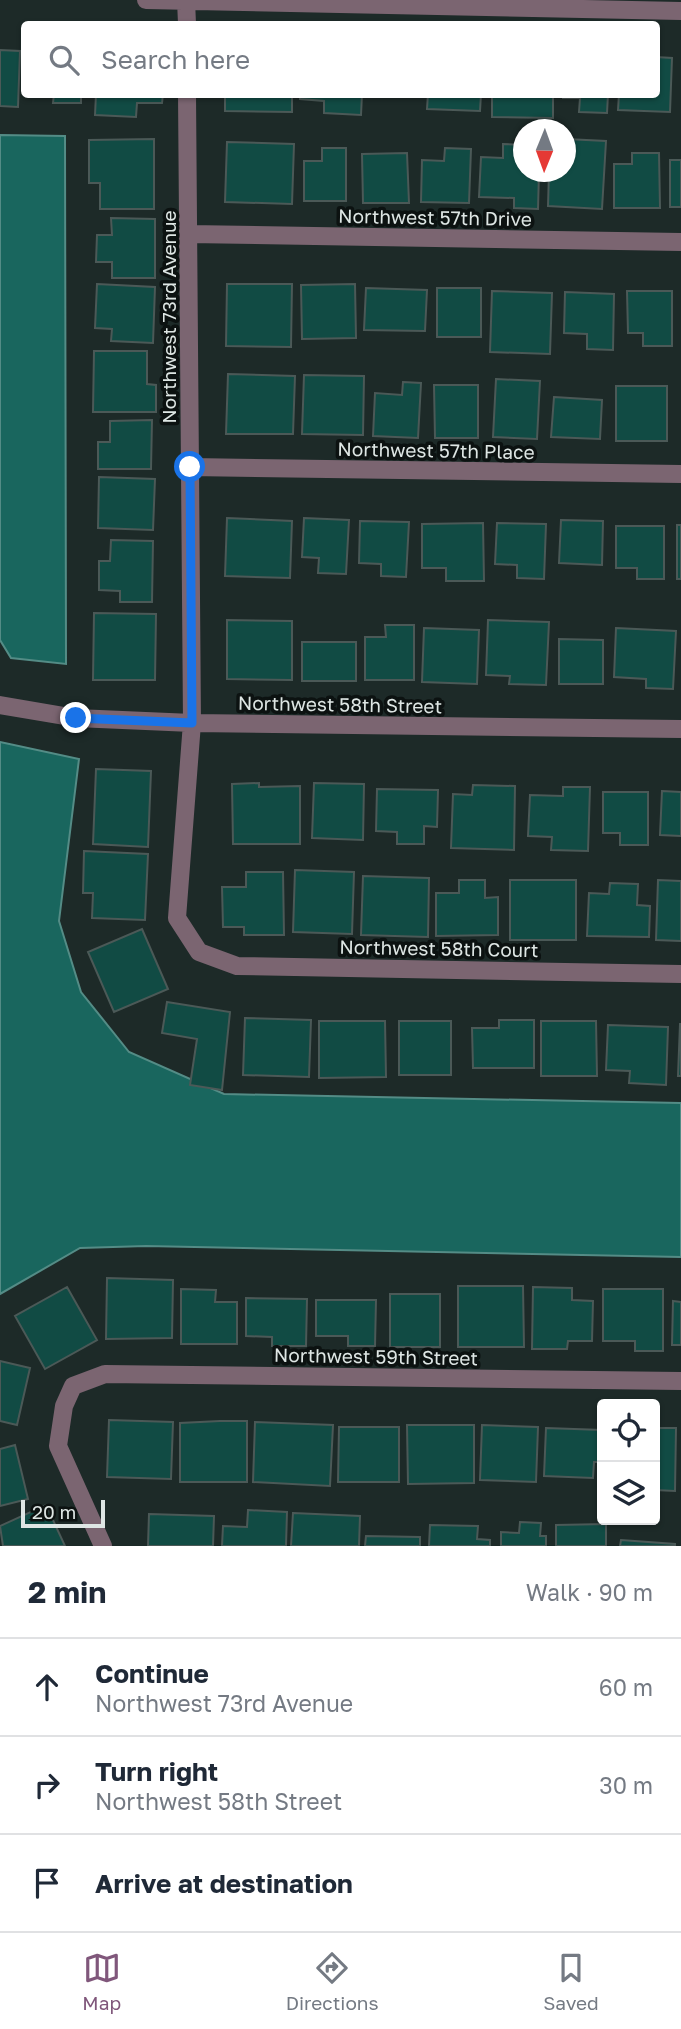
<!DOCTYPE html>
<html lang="en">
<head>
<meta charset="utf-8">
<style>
  :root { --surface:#fff; --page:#f2f2f3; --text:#1f2937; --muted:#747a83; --line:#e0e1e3; --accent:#80577b }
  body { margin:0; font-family:"Golos Text",sans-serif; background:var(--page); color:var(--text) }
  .controls { position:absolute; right:21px; bottom:21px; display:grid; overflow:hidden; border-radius:7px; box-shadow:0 2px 5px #0004 }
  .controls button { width:63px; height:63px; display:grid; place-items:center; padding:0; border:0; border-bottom:2px solid var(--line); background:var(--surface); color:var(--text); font:35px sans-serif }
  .compass { position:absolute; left:513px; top:119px; width:63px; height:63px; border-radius:50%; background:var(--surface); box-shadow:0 2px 5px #0004; rotate:181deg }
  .scale { position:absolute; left:21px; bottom:18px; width:84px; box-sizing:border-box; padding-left:7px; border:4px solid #dee6e4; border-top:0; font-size:19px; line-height:24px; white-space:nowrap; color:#dee6e4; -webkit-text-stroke:5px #0c1211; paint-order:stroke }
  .stop { position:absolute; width:21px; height:21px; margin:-16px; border:5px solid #1a73e8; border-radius:50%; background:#fff }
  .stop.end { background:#1a73e8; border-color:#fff; box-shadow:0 2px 7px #0008 }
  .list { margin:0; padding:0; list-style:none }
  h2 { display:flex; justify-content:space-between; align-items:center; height:91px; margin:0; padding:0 28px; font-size:30px }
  h2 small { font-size:23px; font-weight:400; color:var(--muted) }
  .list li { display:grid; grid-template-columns:46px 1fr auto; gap:21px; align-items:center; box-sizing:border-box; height:98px; padding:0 28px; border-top:2px solid var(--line) }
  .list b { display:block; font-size:26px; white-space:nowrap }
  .list p { margin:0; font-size:23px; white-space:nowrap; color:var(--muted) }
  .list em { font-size:23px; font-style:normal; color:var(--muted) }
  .icon { flex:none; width:38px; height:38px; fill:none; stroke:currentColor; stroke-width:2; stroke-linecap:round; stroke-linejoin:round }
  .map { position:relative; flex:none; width:681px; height:1546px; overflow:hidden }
  .search { position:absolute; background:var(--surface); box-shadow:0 2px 5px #0004; left:21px; right:21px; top:21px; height:77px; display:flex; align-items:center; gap:18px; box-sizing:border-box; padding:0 24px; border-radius:7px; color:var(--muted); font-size:26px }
  .sheet { height:385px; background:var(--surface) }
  nav { display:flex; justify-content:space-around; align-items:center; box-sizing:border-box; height:98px; border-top:2px solid var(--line); background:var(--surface); font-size:19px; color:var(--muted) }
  nav a { display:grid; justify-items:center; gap:4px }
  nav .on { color:var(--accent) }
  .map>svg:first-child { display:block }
  .water { fill:#19665e; stroke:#548c86; stroke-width:2 }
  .building { fill:#114b44; stroke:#4b5957; stroke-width:2 }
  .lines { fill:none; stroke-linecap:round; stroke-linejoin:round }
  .minor { stroke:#7b6571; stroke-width:18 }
  .route { stroke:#1a73e8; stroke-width:9 }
  .labels { text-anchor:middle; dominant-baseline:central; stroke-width:7; stroke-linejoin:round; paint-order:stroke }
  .street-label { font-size:19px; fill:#dee6e4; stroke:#0c1211 }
</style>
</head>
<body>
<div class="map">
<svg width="681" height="1546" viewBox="0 0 681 1546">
  <rect width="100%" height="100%" fill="#1d2a28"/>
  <path class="water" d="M0 135 65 136 66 664 11 658 0 640Z
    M0 742 79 759 59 921 81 992 129 1052 224 1094 681 1103V1257L146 1246 80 1248 0 1294Z"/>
  <path class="building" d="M0 50 20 51 18 107 0 106Z
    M656 57 672 58 670 112 618 110 619 94H656Z
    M54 94H81V103H53Z
    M96 94H163L162 103H137L136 117 95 115Z
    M225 94H292V112L225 111Z
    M300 94H362L361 115 324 113V101L300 99Z
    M428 94H481L480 111 427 109Z
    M492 94H553V118L492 117Z
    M563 94H608L607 113 579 112 580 98H563Z
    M154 139V209H100V183H89V140Z
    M566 139 606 141 602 209 548 206 549 172H566Z
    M227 142 294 144 292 204 225 202Z
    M503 144 524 145V172H539L538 209 514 208V198L479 197 481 157 503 158Z
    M322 148H346V201H304V161H322Z
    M445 148 471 149 469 203 421 202 422 160 444 161Z
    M407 153 409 203H363L362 154Z
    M632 153H659L660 208H614V164H632Z
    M670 160H681V207H670Z
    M111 218 155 219V278H112V262H96L97 235H112Z
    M97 284 155 287 153 343 111 341 112 329 95 328Z
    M227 284H292L291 347 226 346Z
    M355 284 356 338 302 339 301 285Z
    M366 288 427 290 425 331 364 330Z
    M437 288H481V337H437Z
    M492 291 552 293 550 354 490 352Z
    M627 291H672V346H643V333H628Z
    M565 292 614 294 613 350 587 349V334L564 333Z
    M94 351H147V384L156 385V412H93Z
    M228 374 295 376 293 434H226Z
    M304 375 364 376 363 435 302 434Z
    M496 379 540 381 537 439 493 437Z
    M403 382 421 383 418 438 373 436 375 393 402 395Z
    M434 385H478V438H435Z
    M616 386H667V441H616Z
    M554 397 602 400 600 439 551 437Z
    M152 420 151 469H98V442H110V421Z
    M99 477 155 479 153 530 98 528Z
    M227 518 292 521 290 578 225 576Z
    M304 518 349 520 346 574 318 573 319 558 302 557Z
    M561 520 603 521 602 565 559 563Z
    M360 521 409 522 406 577 381 576V564L359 563Z
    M483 523 484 581H446V568H422V524Z
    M497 523 546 524 544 579 517 578V565L495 564Z
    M677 525H681V579H677Z
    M616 526H664V579H637V568H616Z
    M111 540 153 541 152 602H120V591L99 590V561H110Z
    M94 613 156 614 155 680H93Z
    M227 620 292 621V680L227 679Z
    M488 620 549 622 546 685 509 684 510 676 486 675Z
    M385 625H414V680H365V637H386Z
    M424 628 479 630 477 684 422 682Z
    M616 628 676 631 673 689 646 688V679L614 677Z
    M559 639 603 640V684H559Z
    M302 642H356V681H302Z
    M96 769 151 771 148 847 93 844Z
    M259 783V787L300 786V844H233L232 784Z
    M314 783 364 784 363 840 312 838Z
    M473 785 515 786 514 850 451 848 453 794 472 795Z
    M563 787H590L588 851 551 850 552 837 528 836 530 795 563 796Z
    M377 789 438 790 437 827 424 826V844H397V832L376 831Z
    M662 791 681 792V836L660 835Z
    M603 792H648V845H620V833H603Z
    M84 851 148 854 145 920 92 918 93 893H83Z
    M295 870 354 872 352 934 293 932Z
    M246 872H283L284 935H244V927H223L222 887H246Z
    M363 876 429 878 428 937 361 935Z
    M459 880H485V898L498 897V935L436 936V893H459Z
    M510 880H576V940H510Z
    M658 880 681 881V941L656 940Z
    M610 883 638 884 637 905 650 906 649 937 587 936 589 893 609 894Z
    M142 929 168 989 114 1012 88 952Z
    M167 1002 230 1012 222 1090 190 1085 197 1039 162 1033Z
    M245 1018 311 1020 309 1077 243 1075Z
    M499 1020H534V1068H473L472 1028H499Z
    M319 1021H385L386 1077 319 1078Z
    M399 1021H451V1075H399Z
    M541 1021H596L597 1076H541Z
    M680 1024H681V1076H678Z
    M608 1025 668 1027 666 1085 629 1083 630 1071 606 1070Z
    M107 1278 173 1280 172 1338 106 1339Z
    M458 1286H523L524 1347H458Z
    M67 1287 97 1340 45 1369 15 1316Z
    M533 1287 572 1288V1300L593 1301 592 1341H568L567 1349H532Z
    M181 1289 216 1290 215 1302H237V1344H181Z
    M603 1289H663V1351H635V1341H603Z
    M390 1294H440V1347H390Z
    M246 1298 307 1299 306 1346H272V1337L246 1336Z
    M316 1300H376L375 1346H348V1336H316Z
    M673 1301 681 1302V1345H672Z
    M0 1361 30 1368 17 1425 0 1421Z
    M109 1420 173 1422 171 1479 107 1477Z
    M220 1421H247V1482H180V1423Z
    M255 1422 333 1425 330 1486 253 1482Z
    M407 1425H474V1483L408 1484Z
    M482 1425 538 1427 536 1482 480 1480Z
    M339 1427H399V1482H338Z
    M546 1428 602 1430V1462H594L593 1478 544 1476Z
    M655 1428H676L675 1491 655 1490Z
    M15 1445 28 1499 0 1506V1449Z
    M46 1505 65 1546H3L0 1526Z
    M248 1510 287 1512 286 1546H222L223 1526 247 1527Z
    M293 1513 360 1516 359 1546H291Z
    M149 1514 214 1516 213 1546H148Z
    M520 1522 541 1523 540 1536H546V1546H501V1532L519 1533Z
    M606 1524V1546H556V1525Z
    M430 1525 478 1526 477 1539 490 1540V1546H429Z
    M366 1536 420 1537V1546H365Z
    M621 1540 675 1544V1546H620Z"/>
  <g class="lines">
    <path class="minor" d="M146 0 681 11
      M186 0 187 24
      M187 94 192 723 177 918 199 952 237 966 681 974
      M189 234 681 242
      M190 467 681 474
      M0 705 76 718 192 723 681 729
      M103 1546 58 1446 64 1406 73 1386 105 1374 681 1381"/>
  </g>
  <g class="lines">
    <path class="route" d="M76 718 192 723 190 467"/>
  </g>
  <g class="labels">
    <g class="street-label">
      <text transform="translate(435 217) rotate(1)">Northwest 57th Drive</text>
      <text transform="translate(168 317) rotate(-90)">Northwest 73rd Avenue</text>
      <text transform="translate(436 450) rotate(1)">Northwest 57th Place</text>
      <text transform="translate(340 704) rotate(1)">Northwest 58th Street</text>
      <text transform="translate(439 948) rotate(1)">Northwest 58th Court</text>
      <text transform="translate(376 1356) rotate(1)">Northwest 59th Street</text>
    </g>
  </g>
</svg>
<div class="controls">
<button><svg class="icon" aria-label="locate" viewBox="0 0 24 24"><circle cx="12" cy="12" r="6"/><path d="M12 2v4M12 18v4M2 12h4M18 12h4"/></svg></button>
<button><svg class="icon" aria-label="layers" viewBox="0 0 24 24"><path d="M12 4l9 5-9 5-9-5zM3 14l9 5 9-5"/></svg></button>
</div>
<svg class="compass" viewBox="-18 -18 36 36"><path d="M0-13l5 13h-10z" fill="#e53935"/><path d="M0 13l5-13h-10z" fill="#747a83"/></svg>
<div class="scale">20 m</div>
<div class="stop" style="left:190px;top:467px"></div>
<div class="stop end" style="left:76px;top:718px"></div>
<div class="search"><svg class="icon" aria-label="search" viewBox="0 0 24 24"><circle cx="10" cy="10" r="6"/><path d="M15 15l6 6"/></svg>Search here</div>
</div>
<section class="sheet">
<h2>2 min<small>Walk · 90 m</small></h2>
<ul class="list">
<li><svg class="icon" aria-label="ahead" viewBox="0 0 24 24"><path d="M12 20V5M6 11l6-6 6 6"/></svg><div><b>Continue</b><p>Northwest 73rd Avenue</p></div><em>60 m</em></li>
<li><svg class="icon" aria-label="right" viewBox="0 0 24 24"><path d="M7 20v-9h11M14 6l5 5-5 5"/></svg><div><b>Turn right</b><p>Northwest 58th Street</p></div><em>30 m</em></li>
<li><svg class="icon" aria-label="arrive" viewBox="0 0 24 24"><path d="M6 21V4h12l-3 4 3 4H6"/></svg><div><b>Arrive at destination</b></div></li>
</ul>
</section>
<nav>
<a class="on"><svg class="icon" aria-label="map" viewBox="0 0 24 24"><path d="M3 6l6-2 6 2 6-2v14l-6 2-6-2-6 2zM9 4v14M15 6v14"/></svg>Map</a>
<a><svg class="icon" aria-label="directions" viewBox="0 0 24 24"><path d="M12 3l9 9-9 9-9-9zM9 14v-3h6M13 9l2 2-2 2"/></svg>Directions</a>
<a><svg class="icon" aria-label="saved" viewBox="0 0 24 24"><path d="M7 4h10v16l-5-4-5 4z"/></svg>Saved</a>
</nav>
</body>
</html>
